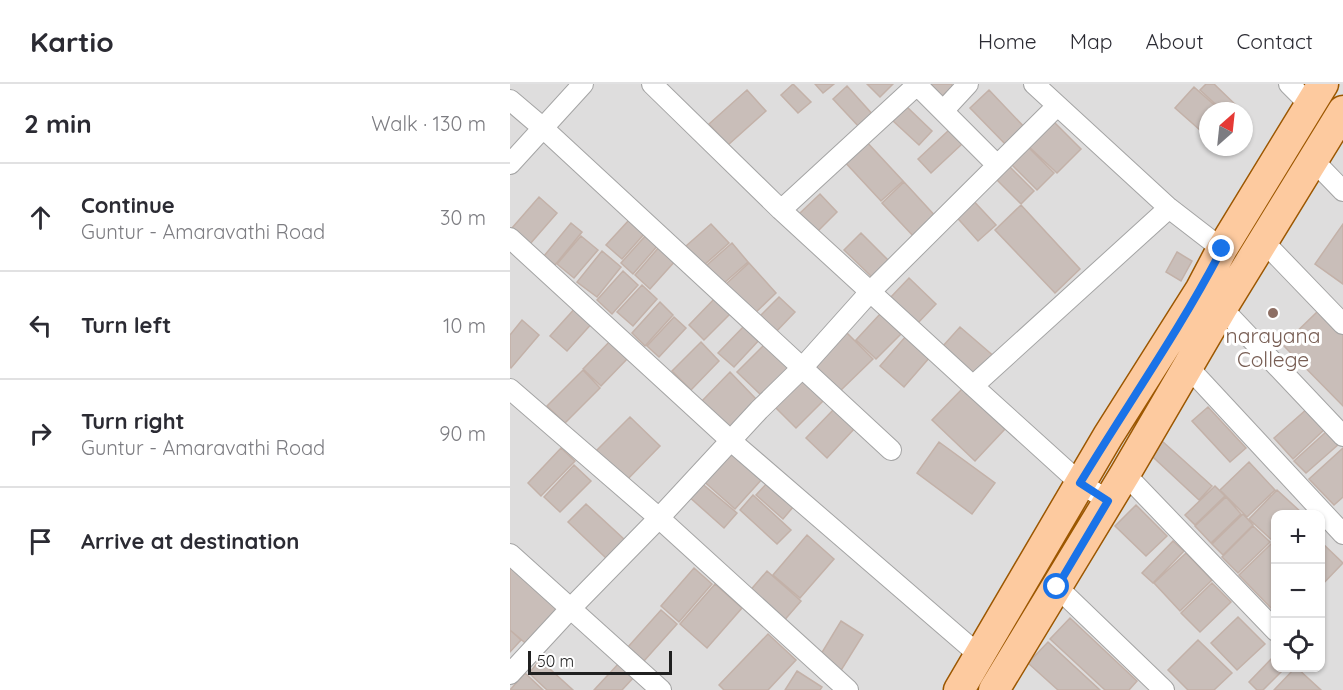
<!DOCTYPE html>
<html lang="en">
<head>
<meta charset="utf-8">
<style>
  :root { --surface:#fff; --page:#f7f7f7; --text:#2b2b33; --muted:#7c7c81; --line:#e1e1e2 }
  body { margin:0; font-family:Quicksand,sans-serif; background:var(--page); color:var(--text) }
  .controls { position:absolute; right:18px; bottom:18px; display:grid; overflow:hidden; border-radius:12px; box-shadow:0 2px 4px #0004 }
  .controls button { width:54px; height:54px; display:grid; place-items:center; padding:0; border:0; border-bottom:2px solid var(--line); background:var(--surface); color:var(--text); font:30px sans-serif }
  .compass { position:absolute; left:689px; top:18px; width:54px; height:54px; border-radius:50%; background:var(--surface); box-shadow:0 2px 4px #0004; rotate:27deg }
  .scale { position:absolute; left:18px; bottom:15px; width:144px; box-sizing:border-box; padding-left:6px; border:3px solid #202020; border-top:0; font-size:16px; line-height:21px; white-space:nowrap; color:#202020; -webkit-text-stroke:4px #fff; paint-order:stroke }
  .stop { position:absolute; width:18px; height:18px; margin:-14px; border:4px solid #1a73e8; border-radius:50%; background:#fff }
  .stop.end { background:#1a73e8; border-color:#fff; box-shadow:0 2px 6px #0008 }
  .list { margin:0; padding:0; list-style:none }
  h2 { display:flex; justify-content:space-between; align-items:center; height:78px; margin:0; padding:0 24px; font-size:26px }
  h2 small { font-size:20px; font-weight:400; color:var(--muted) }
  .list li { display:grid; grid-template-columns:39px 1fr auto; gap:18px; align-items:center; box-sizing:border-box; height:108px; padding:0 24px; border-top:2px solid var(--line) }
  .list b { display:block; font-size:22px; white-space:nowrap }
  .list p { margin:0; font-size:20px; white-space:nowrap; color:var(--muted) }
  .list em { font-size:20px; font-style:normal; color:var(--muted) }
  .icon { flex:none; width:33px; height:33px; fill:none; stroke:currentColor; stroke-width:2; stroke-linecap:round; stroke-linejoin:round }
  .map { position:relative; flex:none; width:833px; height:606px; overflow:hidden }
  header { display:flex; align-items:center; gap:36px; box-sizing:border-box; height:84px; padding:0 30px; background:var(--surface); border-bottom:2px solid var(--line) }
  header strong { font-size:28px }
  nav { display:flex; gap:33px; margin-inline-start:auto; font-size:21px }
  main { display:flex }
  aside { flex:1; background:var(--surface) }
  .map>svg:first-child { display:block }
  .residential { fill:#dedddd; fill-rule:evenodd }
  .building { fill:#c9beb9; stroke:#c3b1a8; stroke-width:1.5 }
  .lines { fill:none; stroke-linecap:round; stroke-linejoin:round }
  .street-casing { stroke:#a4a4a4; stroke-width:22 }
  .primary-casing { stroke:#9c5700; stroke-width:33 }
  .street { stroke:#fff; stroke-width:20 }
  .primary { stroke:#fdca9f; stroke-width:30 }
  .route { stroke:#1a73e8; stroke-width:8 }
  .education-dot { fill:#8d6e63; stroke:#fff; stroke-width:2 }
  .labels { text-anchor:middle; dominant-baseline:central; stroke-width:6; stroke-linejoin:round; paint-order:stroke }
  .education-label { font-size:21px; fill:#785e54; stroke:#fff }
</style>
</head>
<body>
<header>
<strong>Kartio</strong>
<nav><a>Home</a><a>Map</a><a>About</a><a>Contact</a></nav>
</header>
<main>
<aside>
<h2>2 min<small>Walk · 130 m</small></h2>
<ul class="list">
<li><svg class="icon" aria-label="ahead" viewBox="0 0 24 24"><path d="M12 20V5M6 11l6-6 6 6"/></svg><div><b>Continue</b><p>Guntur - Amaravathi Road</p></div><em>30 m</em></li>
<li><svg class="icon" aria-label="left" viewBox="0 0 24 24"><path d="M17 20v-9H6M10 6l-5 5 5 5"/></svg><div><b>Turn left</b></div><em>10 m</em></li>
<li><svg class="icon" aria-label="right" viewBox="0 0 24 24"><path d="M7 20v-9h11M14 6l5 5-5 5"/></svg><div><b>Turn right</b><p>Guntur - Amaravathi Road</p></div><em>90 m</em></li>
<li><svg class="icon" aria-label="arrive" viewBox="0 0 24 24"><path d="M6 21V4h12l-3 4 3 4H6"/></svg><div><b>Arrive at destination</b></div></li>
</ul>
</aside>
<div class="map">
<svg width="833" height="606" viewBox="0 0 833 606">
  <rect width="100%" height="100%" fill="#f1ece6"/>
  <path class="residential" d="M0 0H833V606H0ZM698 27H734V63H698ZM766 430H810V584H766Z"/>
  <path class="building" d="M283 0 301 18 288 29 271 11Z
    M305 0H324L313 9Z
    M357 0H383L370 13Z
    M415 0H441L443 2 429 15Z
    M696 0H704L729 24 727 27H713L690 6Z
    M337 2 364 32 350 44 323 15Z
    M684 3 711 27H698V53L665 24Z
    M237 6 256 27 218 61 199 40Z
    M479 6 518 47 499 64 460 24Z
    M396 22 422 47 409 61 382 36Z
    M540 34 571 65 547 89 515 59Z
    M439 46 452 60 421 89 408 75Z
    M354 55 393 97 371 117 332 75Z
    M513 58 544 89 527 106 496 75Z
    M494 77 524 107 511 120 481 90Z
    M394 98 428 135 406 155 372 119Z
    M310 110 327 128 307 148 289 130Z
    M459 112 486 141 468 157 442 128Z
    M29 113 47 129 20 160 2 144Z
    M511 121 570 185 545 209 485 146Z
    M119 136 135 149 112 175 96 161Z
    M61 139 72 148 45 181 34 172Z
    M201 140 219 159 193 182 176 162Z
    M833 140V200L805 180Z
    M351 149 382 180 365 196 334 166Z
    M137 150 149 160 123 190 111 179Z
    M71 152 88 166 64 194 47 180Z
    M222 159 238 178 213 200 197 181Z
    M150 162 166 176 140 205 125 191Z
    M92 167 111 183 87 213 67 198Z
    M667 168 682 177 671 197 656 188Z
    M239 179 266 209 243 231 216 200Z
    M113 187 128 201 102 230 87 216Z
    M399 194 426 220 407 240 380 214Z
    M132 201 147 215 123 242 107 228Z
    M208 211 224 226 194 256 179 241Z
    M269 213 285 228 264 250 248 234Z
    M150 218 163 231 135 262 122 249Z
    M67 222 84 237 57 267 40 252Z
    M809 226 833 250V322L773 261Z
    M370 230 391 250 366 275 346 256Z
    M164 233 176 244 149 273 137 262Z
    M12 236 29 251 1 284 0 283V251Z
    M236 240 251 254 224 283 208 269Z
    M450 243 486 274 468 294 433 262Z
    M335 247 363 275 328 309 300 281Z
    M396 252 420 273 394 303 370 282Z
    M103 254 120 272 91 302 73 285Z
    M191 258 209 277 181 306 162 287Z
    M256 259 280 283 253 313 227 288Z
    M73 286 90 304 55 339 37 322Z
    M220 288 248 317 221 346 191 318Z
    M291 296 314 316 286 344 262 320Z
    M453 304 495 345 465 377 422 336Z
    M698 323 736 364 720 378 682 337Z
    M798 324 816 344 783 375 764 354Z
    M324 325 345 344 317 374 296 354Z
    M120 333 150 362 115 398 85 368Z
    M817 347 829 360 796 389 784 377Z
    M652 357 702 402 689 416 643 373Z
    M429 358 485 399 462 430 407 389Z
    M219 363 253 394 225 425 190 394Z
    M51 364 65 377 31 412 18 399Z
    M833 364V413L824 421 799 395Z
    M739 378 765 406 737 433 710 406Z
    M64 381 81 397 50 428 34 413Z
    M189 397 227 429 214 444 177 411Z
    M258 398 284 422 273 435 246 411Z
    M705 402 715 412 685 441 675 431Z
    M767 406 793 430H766V460L739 435Z
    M243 411 281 446 267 460 230 426Z
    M716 413 731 430 701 459 685 442Z
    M76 420 115 456 97 475 58 438Z
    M626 421 657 452 636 472 605 442Z
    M733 430 743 441 713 471 702 460Z
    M743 442 760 458 728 489 712 473Z
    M297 451 324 475 290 514 263 491Z
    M663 457 674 467 643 499 632 489Z
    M810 457 833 479 810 503Z
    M761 460 766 464V520L761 524 729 491Z
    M676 469 702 496 670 527 644 499Z
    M0 481 52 527 20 563 0 546Z
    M184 484 202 500 169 538 151 522Z
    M257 487 291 517 272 539 238 509Z
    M702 499 721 518 690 548 671 529Z
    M205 500 232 524 197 564 170 540Z
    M151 526 167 540 134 577 118 563Z
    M728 533 755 560 727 586 701 559Z
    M560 534 627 597 619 606H595L540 555Z
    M331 537 353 551 330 588 308 575Z
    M0 546 11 556 0 568Z
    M258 550 286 576 258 606H214L209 601Z
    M688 556 722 589 704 606H678L658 586Z
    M538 558 590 606H548L518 579Z
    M766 570V584H775L753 606H747L739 598Z
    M30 576 63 606H37L19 589Z
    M110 578 125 592 112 606H84Z
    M785 584H787L811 606H764Z
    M287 587 312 603 310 606H275Z
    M15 589 33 606H0Z"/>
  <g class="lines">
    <g class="street-casing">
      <path id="street" d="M142 0 271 126 463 302 570 399 599 417
        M406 0 487 81
        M524 0 659 124 712 165
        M779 0 800 21
        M0 16 33 44 381 366
        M433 27 458 0
        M803 76 833 107
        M0 80 73 0
        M271 126 407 1
        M0 154 220 356 469 571
        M753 157 833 240
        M712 224 833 352
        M678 283 833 450
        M463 302 659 124
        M0 305 149 434 338 606
        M615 390 766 547
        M0 470 151 606
        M547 503 654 606
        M0 590 61 524 149 434 249 326 292 284 360 208 547 22"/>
    </g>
    <g class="primary-casing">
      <path id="primary" d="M449 606 598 352 691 205 712 165 813 0
        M484 606 615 390 712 224 833 27"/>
    </g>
    <use href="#street" class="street"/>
    <use href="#primary" class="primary"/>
  </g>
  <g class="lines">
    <path class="route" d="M547 503 598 417 570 399C617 321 670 246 712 165"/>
  </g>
  <circle class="education-dot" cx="763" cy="229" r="6"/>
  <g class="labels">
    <g class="education-label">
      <text x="763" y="251">narayana<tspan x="763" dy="24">College</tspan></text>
    </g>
  </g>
</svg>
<div class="controls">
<button>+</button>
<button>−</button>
<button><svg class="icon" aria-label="locate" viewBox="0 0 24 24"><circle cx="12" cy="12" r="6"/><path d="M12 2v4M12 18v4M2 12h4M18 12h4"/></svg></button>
</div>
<svg class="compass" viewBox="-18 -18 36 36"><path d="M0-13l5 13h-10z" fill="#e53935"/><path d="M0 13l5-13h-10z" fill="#7c7c81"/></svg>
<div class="scale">50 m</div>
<div class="stop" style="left:547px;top:503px"></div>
<div class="stop end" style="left:712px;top:165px"></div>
</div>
</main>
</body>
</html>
